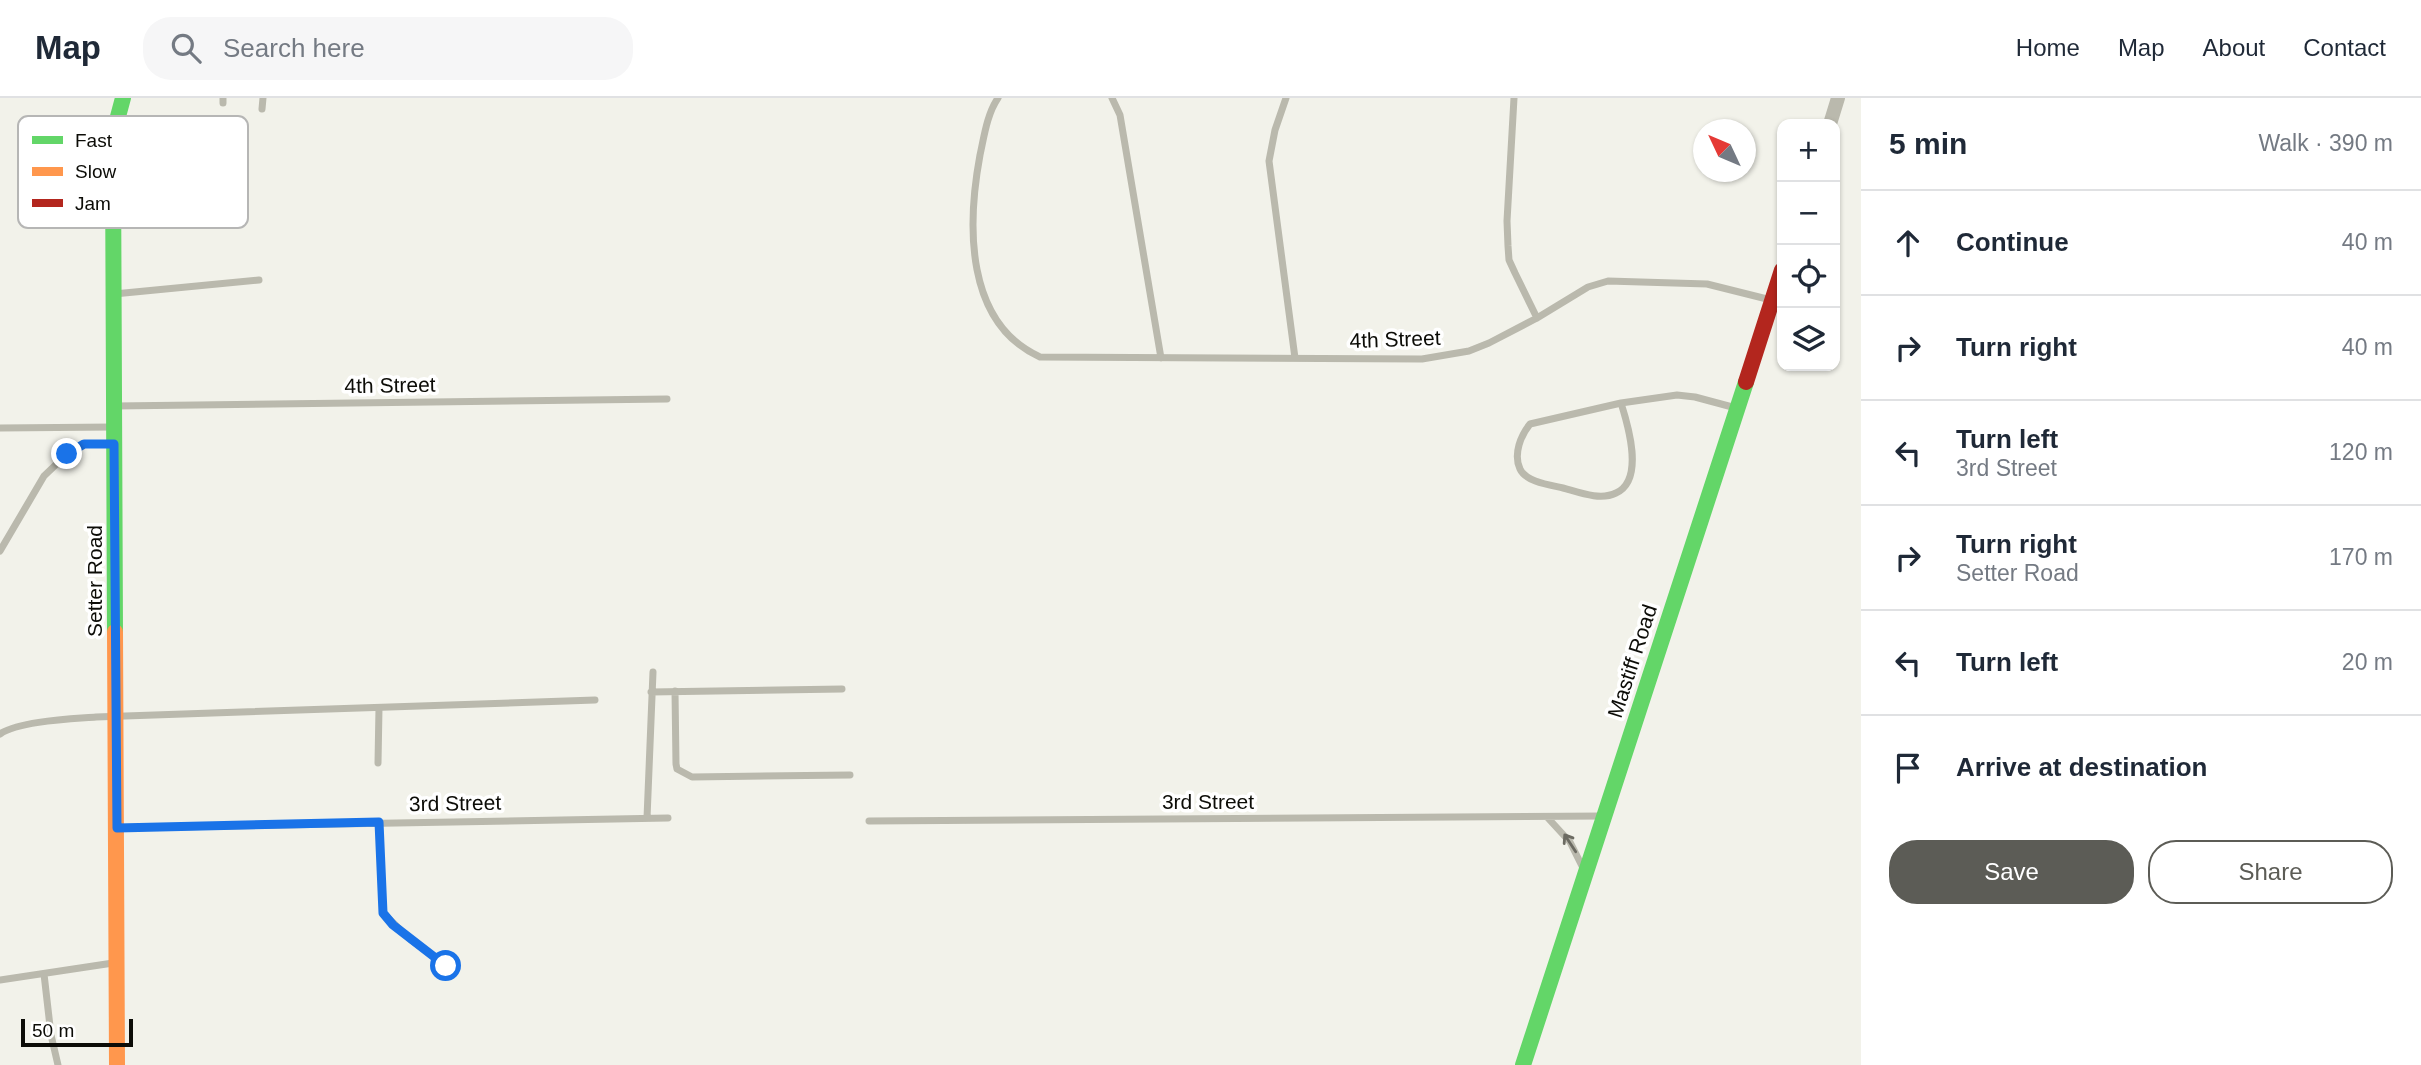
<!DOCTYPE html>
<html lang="en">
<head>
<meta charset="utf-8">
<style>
  :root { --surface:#fff; --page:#f6f6f7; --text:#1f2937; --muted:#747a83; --line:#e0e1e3; --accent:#5c5c56 }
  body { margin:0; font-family:Arial,sans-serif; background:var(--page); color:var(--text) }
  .controls { position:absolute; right:21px; top:21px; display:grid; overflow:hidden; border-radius:14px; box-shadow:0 2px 5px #0004 }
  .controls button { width:63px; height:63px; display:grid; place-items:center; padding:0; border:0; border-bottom:2px solid var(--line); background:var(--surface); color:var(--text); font:35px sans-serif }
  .compass { position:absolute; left:1693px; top:21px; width:63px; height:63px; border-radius:50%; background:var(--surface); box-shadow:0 2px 5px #0004; rotate:314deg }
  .scale { position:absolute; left:21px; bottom:18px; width:112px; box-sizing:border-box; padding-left:7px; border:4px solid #0c0c07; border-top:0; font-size:19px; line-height:24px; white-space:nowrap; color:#0c0c07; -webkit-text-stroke:5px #fff; paint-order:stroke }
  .stop { position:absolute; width:21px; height:21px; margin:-16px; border:5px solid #1a73e8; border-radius:50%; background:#fff }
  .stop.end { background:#1a73e8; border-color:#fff; box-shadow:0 2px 7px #0008 }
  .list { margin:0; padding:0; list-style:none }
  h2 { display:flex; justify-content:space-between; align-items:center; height:91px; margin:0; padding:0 28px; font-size:30px }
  h2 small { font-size:23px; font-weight:400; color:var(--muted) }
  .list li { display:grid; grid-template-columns:46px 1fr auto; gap:21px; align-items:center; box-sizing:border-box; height:105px; padding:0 28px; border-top:2px solid var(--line) }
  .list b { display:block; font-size:26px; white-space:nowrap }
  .list p { margin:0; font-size:23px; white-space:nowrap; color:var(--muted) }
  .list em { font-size:23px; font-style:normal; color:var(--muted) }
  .actions { display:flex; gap:14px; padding:21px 28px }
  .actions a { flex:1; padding:16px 0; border:2px solid var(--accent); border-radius:28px; text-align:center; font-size:24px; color:var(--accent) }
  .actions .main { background:var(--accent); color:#fff }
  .icon { flex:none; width:38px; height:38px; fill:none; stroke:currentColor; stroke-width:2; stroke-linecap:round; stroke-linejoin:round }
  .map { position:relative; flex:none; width:1861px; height:967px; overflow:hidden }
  header { display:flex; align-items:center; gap:42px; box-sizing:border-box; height:98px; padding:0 35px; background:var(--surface); border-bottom:2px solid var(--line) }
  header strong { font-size:33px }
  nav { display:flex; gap:38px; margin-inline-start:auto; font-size:24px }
  .search { width:490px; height:63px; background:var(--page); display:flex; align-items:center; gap:18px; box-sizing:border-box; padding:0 24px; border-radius:28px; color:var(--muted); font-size:26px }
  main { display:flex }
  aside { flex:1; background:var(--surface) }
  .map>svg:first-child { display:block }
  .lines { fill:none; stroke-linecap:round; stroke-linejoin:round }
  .lane { stroke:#bab9ad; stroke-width:7 }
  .street { stroke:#bab9ad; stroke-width:14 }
  .fast { stroke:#63d668; stroke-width:16 }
  .slow { stroke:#ff974d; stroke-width:16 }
  .jam { stroke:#b3261e; stroke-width:16 }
  .oneway { stroke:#6c6b62 }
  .route { stroke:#1a73e8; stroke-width:9 }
  .labels { text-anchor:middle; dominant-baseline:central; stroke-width:7; stroke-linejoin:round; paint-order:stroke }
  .street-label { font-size:21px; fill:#0c0c07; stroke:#fff }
  .key { fill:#fff; stroke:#b6b6b5; stroke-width:2 }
  .key-label { font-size:19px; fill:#0c0c07 }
</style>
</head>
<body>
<header>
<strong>Map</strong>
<div class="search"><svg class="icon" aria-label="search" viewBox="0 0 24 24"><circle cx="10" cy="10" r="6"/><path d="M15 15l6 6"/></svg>Search here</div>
<nav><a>Home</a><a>Map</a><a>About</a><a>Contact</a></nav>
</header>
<main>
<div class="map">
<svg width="1861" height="967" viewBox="0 0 1861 967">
  <rect width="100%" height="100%" fill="#f2f2ea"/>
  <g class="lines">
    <path class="lane" d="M998 0C987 16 984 39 980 57 967 127 965 225 1040 259L1422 261 1469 253 1489 245 1537 220 1588 189 1608 183 1707 186 1771 202
      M1112 0 1120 17 1161 260
      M1286 0 1275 32 1269 63 1295 260
      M1514 0 1507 123 1508 148 1509 162 1515 175 1537 220
      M223 5V0
      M262 11 263 0
      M114 196 259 182
      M1621 305 1530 326C1521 337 1513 356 1520 371 1526 384 1550 387 1563 390 1578 394 1600 403 1616 395 1645 382 1628 327 1621 305L1677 297 1695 299 1736 310
      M115 308 667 301
      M0 330 113 329
      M0 453 44 378 67 356 84 346H113
      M675 593 676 666 677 671 692 679 850 677
      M651 594 842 591
      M0 636C19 623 72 621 96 619L595 602
      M378 665 379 610
      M1547 719 1570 744 1582 768
      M647 720 653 574
      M869 723 1603 718
      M379 724 383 815 411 842 447 868
      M119 730 668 720
      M44 876 51 937 58 967
      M0 882 113 865"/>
    <path class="street" d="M1830 26 1838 0"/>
    <path class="fast" d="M115 534 113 62 116 26 123 0
      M1523 967 1746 284"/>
    <path class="slow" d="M115 534 117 967"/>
    <path class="jam" d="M1746 284 1782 172"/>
  </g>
  <defs><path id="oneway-shaft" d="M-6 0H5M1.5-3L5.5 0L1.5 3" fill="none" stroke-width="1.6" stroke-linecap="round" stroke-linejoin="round" transform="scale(1.75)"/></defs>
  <use class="oneway" href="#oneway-shaft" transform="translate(1570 745) rotate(-123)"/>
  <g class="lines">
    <path class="route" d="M67 356 84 346H114L117 730 379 724 383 815 393 827 446 868"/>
  </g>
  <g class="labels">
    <g class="street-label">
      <text transform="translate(1395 241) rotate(-2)">4th Street</text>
      <text transform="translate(390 287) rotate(-1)">4th Street</text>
      <text transform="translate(94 483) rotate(-90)">Setter Road</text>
      <text transform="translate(1632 563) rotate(-72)">Mastiff Road</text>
      <text x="1208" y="703">3rd Street</text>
      <text transform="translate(455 705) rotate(-1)">3rd Street</text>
    </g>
  </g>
  <rect x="18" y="18" width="230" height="112" rx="10" class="key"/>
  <rect x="32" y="38" width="31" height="8" fill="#63d668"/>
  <rect x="32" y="69" width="31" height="9" fill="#ff974d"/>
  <rect x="32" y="101" width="31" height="8" fill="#b3261e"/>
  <g class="key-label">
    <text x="75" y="49">Fast</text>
    <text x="75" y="80">Slow</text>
    <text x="75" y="112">Jam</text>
  </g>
</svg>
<div class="controls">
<button>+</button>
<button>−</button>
<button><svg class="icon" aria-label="locate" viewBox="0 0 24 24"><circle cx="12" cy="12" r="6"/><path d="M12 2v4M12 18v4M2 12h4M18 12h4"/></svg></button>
<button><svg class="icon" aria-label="layers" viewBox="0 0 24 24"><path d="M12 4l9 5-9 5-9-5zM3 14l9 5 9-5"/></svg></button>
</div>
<svg class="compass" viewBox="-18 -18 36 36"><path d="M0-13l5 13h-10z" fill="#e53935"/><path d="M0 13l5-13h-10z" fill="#747a83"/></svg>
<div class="scale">50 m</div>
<div class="stop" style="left:446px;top:868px"></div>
<div class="stop end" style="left:67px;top:356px"></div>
</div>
<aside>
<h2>5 min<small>Walk · 390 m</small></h2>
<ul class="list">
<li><svg class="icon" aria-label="ahead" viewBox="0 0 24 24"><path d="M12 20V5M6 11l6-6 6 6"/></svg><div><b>Continue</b></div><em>40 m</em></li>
<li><svg class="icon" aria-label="right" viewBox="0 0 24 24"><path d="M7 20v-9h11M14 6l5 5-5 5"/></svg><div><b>Turn right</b></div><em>40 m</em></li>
<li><svg class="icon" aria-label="left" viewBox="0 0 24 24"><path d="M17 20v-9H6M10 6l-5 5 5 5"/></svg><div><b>Turn left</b><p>3rd Street</p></div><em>120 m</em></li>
<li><svg class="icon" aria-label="right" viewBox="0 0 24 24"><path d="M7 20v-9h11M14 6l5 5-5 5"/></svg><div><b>Turn right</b><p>Setter Road</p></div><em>170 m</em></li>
<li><svg class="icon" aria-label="left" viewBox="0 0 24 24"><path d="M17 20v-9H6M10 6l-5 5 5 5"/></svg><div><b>Turn left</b></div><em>20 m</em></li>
<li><svg class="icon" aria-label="arrive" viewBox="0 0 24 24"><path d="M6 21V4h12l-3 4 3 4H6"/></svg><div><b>Arrive at destination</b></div></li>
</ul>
<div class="actions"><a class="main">Save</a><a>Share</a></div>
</aside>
</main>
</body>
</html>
